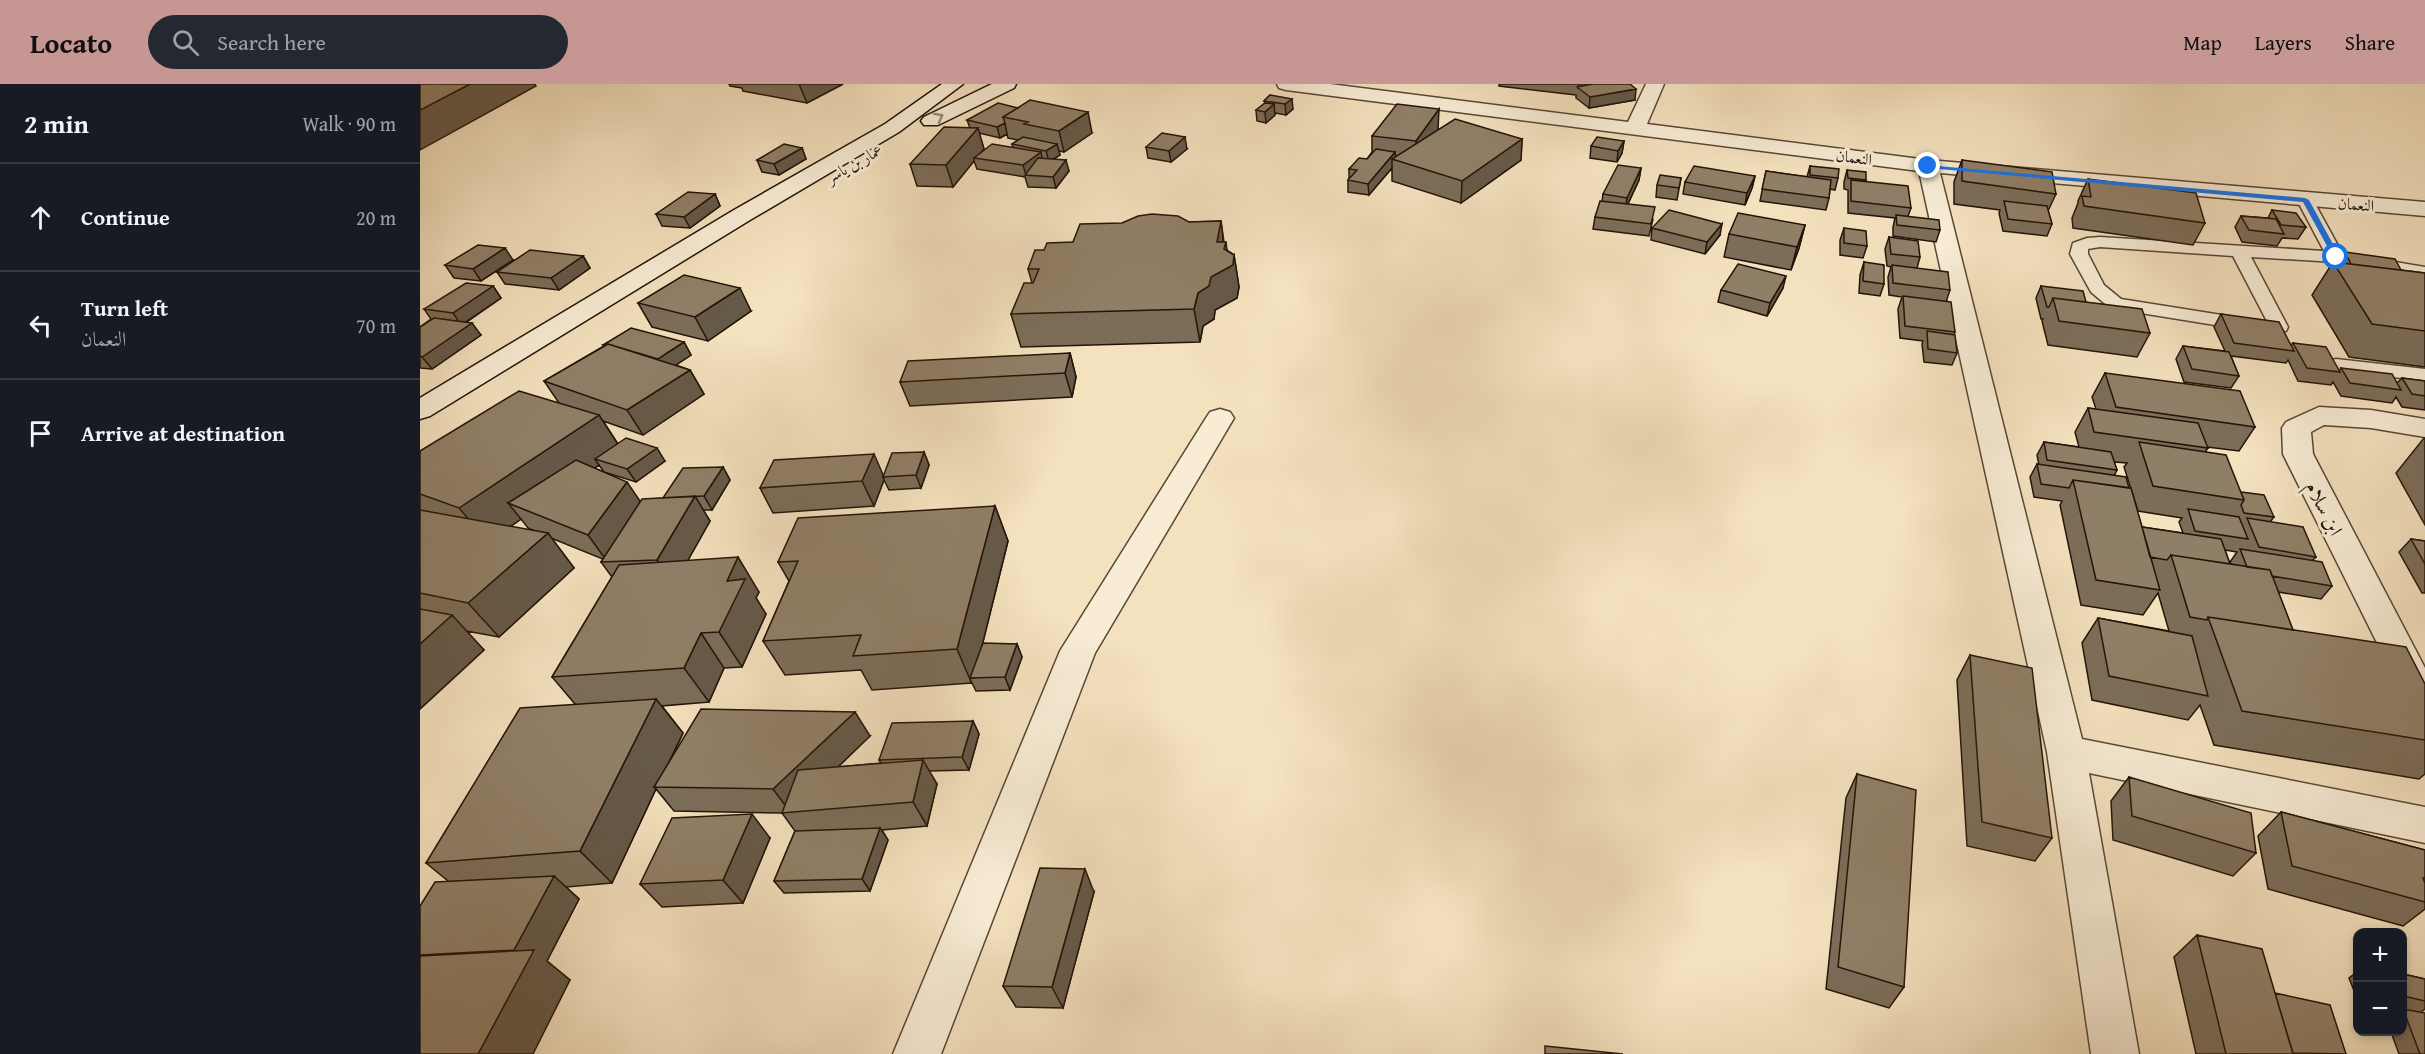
<!DOCTYPE html>
<html lang="en">
<head>
<meta charset="utf-8">
<style>
  :root { --surface:#171b24; --page:#242831; --text:#f1f3f6; --muted:#9ea1a6; --line:#363941; --accent:#c59692 }
  body { margin:0; font-family:"Gentium Book Plus",Amiri,serif; background:var(--page); color:var(--text) }
  .controls { position:absolute; right:18px; bottom:18px; display:grid; overflow:hidden; border-radius:12px; box-shadow:0 3px 9px #0003 }
  .controls button { width:54px; height:54px; display:grid; place-items:center; padding:0; border:0; border-bottom:2px solid var(--line); background:var(--surface); color:var(--text); font:30px sans-serif }
  .stop { position:absolute; width:18px; height:18px; margin:-14px; border:4px solid #1a73e8; border-radius:50%; background:#fff }
  .stop.end { background:#1a73e8; border-color:#fff; box-shadow:0 2px 6px #0008 }
  .list { margin:0; padding:0; list-style:none }
  h2 { display:flex; justify-content:space-between; align-items:center; height:78px; margin:0; padding:0 24px; font-size:26px }
  h2 small { font-size:20px; font-weight:400; color:var(--muted) }
  .list li { display:grid; grid-template-columns:39px 1fr auto; gap:18px; align-items:center; box-sizing:border-box; height:108px; padding:0 24px; border-top:2px solid var(--line) }
  .list b { display:block; font-size:22px; white-space:nowrap }
  .list p { margin:0; font-size:20px; white-space:nowrap; color:var(--muted) }
  .list em { font-size:20px; font-style:normal; color:var(--muted) }
  .icon { flex:none; width:33px; height:33px; fill:none; stroke:currentColor; stroke-width:2; stroke-linecap:round; stroke-linejoin:round }
  .map { position:relative; flex:none; width:2005px; height:970px; overflow:hidden }
  header { display:flex; align-items:center; gap:36px; box-sizing:border-box; height:84px; padding:0 30px; background:var(--accent); color:#111 }
  header strong { font-size:28px }
  nav { display:flex; gap:33px; margin-inline-start:auto; font-size:21px }
  .search { width:420px; height:54px; background:var(--page); display:flex; align-items:center; gap:15px; box-sizing:border-box; padding:0 21px; border-radius:33px; color:var(--muted); font-size:22px }
  main { display:flex }
  aside { flex:1; background:var(--surface) }
  .map>svg:first-child { display:block }
  .lines { fill:none; stroke-linecap:round; stroke-linejoin:round }
  .lane-casing { stroke:#584736; stroke-width:3 }
  .street-casing { stroke:#584736; stroke-width:3 }
  .secondary-casing { stroke:#241408; stroke-width:3 }
  .lane { fill:#f8ecd5; fill-rule:evenodd }
  .street { fill:#f8ecd5; fill-rule:evenodd }
  .secondary { fill:#f8ecd5; fill-rule:evenodd }
  .wall { fill:#7c6d59; stroke:#241408; stroke-width:1.5; fill-rule:evenodd }
  .shaded-wall { fill:#655948; stroke:#241408; stroke-width:1.5 }
  .building { fill:#907f67; stroke:#241408; stroke-width:1.5 }
  .oneway { stroke:#998b79 }
  .route { fill:#1a73e8 }
  .labels { text-anchor:middle; dominant-baseline:central; stroke-width:6; stroke-linejoin:round; paint-order:stroke }
  .far-street-label { font-size:16px; fill:#241408; stroke:#f8ecd5 }
  .street-label { font-size:20px; fill:#241408; stroke:#f8ecd5 }
</style>
</head>
<body>
<header>
<strong>Locato</strong>
<div class="search"><svg class="icon" aria-label="search" viewBox="0 0 24 24"><circle cx="10" cy="10" r="6"/><path d="M15 15l6 6"/></svg>Search here</div>
<nav><a>Map</a><a>Layers</a><a>Share</a></nav>
</header>
<main>
<aside>
<h2>2 min<small>Walk · 90 m</small></h2>
<ul class="list">
<li><svg class="icon" aria-label="ahead" viewBox="0 0 24 24"><path d="M12 20V5M6 11l6-6 6 6"/></svg><div><b>Continue</b></div><em>20 m</em></li>
<li><svg class="icon" aria-label="left" viewBox="0 0 24 24"><path d="M17 20v-9H6M10 6l-5 5 5 5"/></svg><div><b>Turn left</b><p>النعمان</p></div><em>70 m</em></li>
<li><svg class="icon" aria-label="arrive" viewBox="0 0 24 24"><path d="M6 21V4h12l-3 4 3 4H6"/></svg><div><b>Arrive at destination</b></div></li>
</ul>
</aside>
<div class="map">
<svg width="2005" height="970" viewBox="0 0 2005 970">
  <rect width="100%" height="100%" fill="#f4e1be"/>
  <filter id="stains"><feTurbulence type="fractalNoise" baseFrequency=".00333" numOctaves="4"/><feColorMatrix values="0 0 0 0 .2 0 0 0 0 .09 0 0 0 0 .02 0 0 0 .5 -.17"/></filter>
  <radialGradient id="worn" r=".72"><stop offset=".6" stop-color="#630" stop-opacity="0"/><stop offset="1" stop-color="#630" stop-opacity=".3"/></radialGradient>
  <g class="lines">
    <g class="lane-casing">
      <path id="lane" d="M1885 111 1893 116 1922 169 2005 183V193L1916 178 1831 173 1868 243 1866 247H1852L1850 243 1813 172 1680 163 1668 165V170L1684 201 1701 215 1808 232 1810 236 1808 240 1801 242 1690 224 1671 208 1650 170 1653 159 1667 154 1680 153 1904 167 1877 116Z
        M1916 275 2005 285V297L1909 285 1906 281 1909 277Z"/>
    </g>
    <g class="street-casing">
      <path id="street" d="M857 0H910L1208 38 1226 0H1244L1227 40 1508 76 2005 118V132L1520 89 1662 655 2005 723V759L1669 689 1719 970H1671L1627 668 1499 87 866 6 859 4Z
        M1899 323 1951 326 2005 335V353L1951 344 1904 341 1891 348 1893 370 2005 584V634L1992 629 1863 370 1862 344 1866 338Z
        M800 325 810 328 814 334 675 569 521 970H473L640 567 786 334 790 328Z"/>
    </g>
    <g class="secondary-casing">
      <path id="secondary" d="M522 0H543L479 48 330 136 10 332 0 335V314L314 126 465 40Z
        M572 0H596L594 4 518 41H504L501 37 504 33Z"/>
    </g>
    <use href="#lane" class="lane"/>
    <use href="#street" class="street"/>
    <use href="#secondary" class="secondary"/>
  </g>
  <path class="wall" d="M309 0H423L387 19 323 7 322 4 310 2Z
    M1079 0H1210L1215 16 1169 24 1156 14V11L1079 2Z
    M850 11 873 25 866 31 855 29V31L846 39 837 37 836 26 845 19 844 17Z
    M598 24 672 49 644 68 639 67 640 71 634 75 649 87 636 104 608 103 605 93 557 85 554 77 533 103 497 102 490 80 550 44 547 36ZM559 49 580 54 587 50 588 54 598 56 592 60 593 64 562 68 564 65Z
    M1018 45 1102 55 1101 76 1041 119 972 97V84L949 111 928 108V96L929 94V85L947 75 952 68V52Z
    M1204 57 1202 69 1197 78 1170 74 1171 62Z
    M726 63 767 65 751 78 728 74Z
    M382 64 386 75 359 91 342 88 337 76Z
    M1542 76 1636 110 1628 127 1632 140 1627 152 1583 147 1579 129 1580 126 1534 120V98Z
    M1390 82 1418 94 1415 106 1410 105 1409 114 1406 126 1340 117 1346 87 1387 93Z
    M1221 84 1219 96 1208 120 1233 135 1229 152 1173 145 1175 133 1182 117 1183 110Z
    M1427 86 1446 96V97L1491 124 1488 132 1520 146 1516 158 1473 152V143L1475 134 1428 129V106L1424 105V98Z
    M1335 92 1332 104 1325 121 1263 110 1265 98Z
    M1261 94 1257 116 1236 113 1237 101Z
    M1668 95 1785 139 1773 161 1653 144 1652 134 1658 119V117Z
    M295 110 300 122 270 144 242 142 236 130Z
    M1852 126 1886 143 1878 155 1862 154 1857 162 1822 158 1815 143 1821 132 1848 134Z
    M801 137 804 158 807 166 814 171 819 203 817 214 795 226 794 235 783 242 780 258 601 263 591 230 612 199 608 185 624 166 653 158 769 138Z
    M1385 141 1379 164 1371 186 1304 173 1309 150Z
    M1232 144 1300 151 1285 170 1231 156Z
    M1424 144 1447 162 1443 174 1420 171V156Z
    M1469 153 1500 173 1497 184 1530 206 1526 218 1535 248 1534 251 1537 269 1532 281 1504 278 1502 260 1503 257 1480 254 1478 225 1482 213 1469 211 1468 193 1471 183 1467 182 1465 165Z
    M1925 168 1981 186 2005 189V283L1929 273 1892 211 1913 178 1918 179Z
    M163 172 170 184 139 206 85 200 77 188Z
    M93 176 61 197 34 194 25 181Z
    M1444 178 1464 200 1460 212 1439 209 1440 191Z
    M73 202 81 214 47 238 61 251 12 285 0 284V243L11 235 4 225Z
    M1621 202 1666 218 1730 249 1717 273 1628 261 1622 237 1623 235H1621L1616 214Z
    M1363 204 1347 232 1298 218 1301 206Z
    M218 219 331 227 288 257 232 243Z
    M1801 230 1871 261 1873 259 1919 287 1921 284 1977 299 1982 294 2005 297V326L1982 323 1976 313 1972 319 1921 312 1913 298 1911 301 1878 297 1868 276 1866 279 1811 272 1819 292 1811 304 1764 298 1756 275 1763 262 1805 267 1794 243Z
    M264 258 271 271 256 281 270 286 284 310 223 351 183 337 198 360 245 377 216 398 184 388 220 418 243 414 303 383 310 396 292 426H283L290 437 268 476 339 508 336 514 346 530 322 583 304 584 289 618 242 622 263 649 250 677 450 652 418 683 461 679 459 676 553 637 559 650 549 686 509 687 517 700 507 742 462 746 468 756 450 807 364 809 354 797 375 747 362 729 254 727 236 705 192 799 146 803 159 815 127 877 150 896 0 970V822L28 797 6 779 155 620 132 593 192 493 181 478 183 475 131 454 154 484 79 553 46 547 64 566 0 625V367L139 319 124 297 184 262 183 261ZM179 381 184 388 174 384ZM101 435 108 444 115 447 90 443Z
    M650 269 656 293 652 313 490 322 480 298Z
    M1685 289 1835 343 1819 367 1787 363 1788 364 1785 368 1821 408 1854 433 1850 438 1896 473 1893 476 1912 502 1901 515 1858 508 1873 546 2005 600V690L1999 695 1794 661 1780 621 1768 636 1672 616 1662 559 1678 534 1749 547 1738 509 1723 531 1661 521 1640 421 1642 417 1614 413 1610 393 1617 380 1619 381 1617 371 1624 358 1659 363 1655 348 1668 324 1676 325 1672 313ZM1694 378 1707 379 1704 383 1718 427 1762 434 1759 438 1763 449 1722 443 1709 404 1694 392 1697 386ZM1805 466 1817 468 1810 478 1811 480H1810Z
    M2004 354 2005 355V441L1976 389Z
    M504 368 509 381 501 404 469 406 464 396 454 422 353 429 340 404 463 392Z
    M575 422 588 457 562 562 597 560 602 573 590 606 556 607 552 599 452 606 441 586 365 591 343 557 369 497 358 478Z
    M1991 455 2005 457V509H2002L1979 468Z
    M1550 571 1632 754 1615 777 1547 762 1537 596Z
    M1437 690 1484 903 1469 924 1406 905 1426 714Z
    M1709 693 1836 769 1813 792 1693 756 1691 717Z
    M1861 728 2005 766V825L1983 842 1848 805 1838 752Z
    M350 754 323 819 242 823 220 800Z
    M674 808 643 924 596 923 583 902Z
    M1777 851 1855 909 1926 970H1776L1754 873Z
    M1938 887V917L1929 894Z
    M1983 890 2005 895V925L2001 928 2005 970H1979L1971 948H1983Z"/>
  <path class="shaded-wall" d="M50 0H115L116 2 0 66V26Z
    M379 0H423L387 19Z
    M1159 0H1181L1158 4Z
    M1216 5 1215 16 1169 24 1170 13Z
    M872 15 873 25 866 31 865 20Z
    M854 20 855 31 846 39 845 28Z
    M1019 25 1018 46 996 79V57Z
    M668 28 672 49 644 68 639 47Z
    M585 39 587 50 580 54 577 43Z
    M558 44 564 65 556 74H554V77L533 103 526 81Z
    M765 53 767 65 751 78 749 67Z
    M1102 55 1101 76 1041 119 1042 97Z
    M1204 57 1202 69 1197 78 1198 67Z
    M637 60 640 71 629 78 626 67Z
    M382 64 386 75 359 91 354 80Z
    M621 68 623 79 606 91 603 81Z
    M975 68 976 76 972 75V84L949 111 948 100Z
    M646 76 649 87 636 104 633 93Z
    M1221 84 1219 96 1205 126 1207 114Z
    M1335 92 1332 104 1325 121 1327 109Z
    M295 110 300 122 270 144 264 133Z
    M801 137 804 164 806 158 809 183 814 171 819 203 817 214 795 226 794 235 783 242 780 258 774 225 778 209Z
    M1302 140 1300 151 1285 170 1287 158Z
    M1385 141 1379 164 1371 186 1377 163Z
    M85 164 93 176 61 197 53 185Z
    M163 172 170 184 139 206 131 194Z
    M1366 192 1363 204 1347 232 1350 219Z
    M73 202 81 214 41 241 33 229Z
    M320 204 331 227 288 257 275 233Z
    M52 239 61 251 12 285 2 273Z
    M264 258 271 271 244 289 236 276Z
    M650 269 656 293 652 313 645 289Z
    M270 286 284 310 223 351 207 326Z
    M179 331 201 365 175 375 179 381 111 428 88 419 101 435 68 458 39 424Z
    M237 364 245 377 216 398 207 385Z
    M504 368 509 381 501 404 496 391Z
    M454 370 464 393H463L464 396 454 422 442 397Z
    M303 383 310 396 292 426 284 412Z
    M207 398 224 423 186 476 168 451Z
    M275 412 290 437 254 501 237 476Z
    M575 422 588 457 554 594H550L552 600 537 565Z
    M128 449 154 484 79 553 48 519Z
    M318 473 339 508 336 514 346 530 322 583 299 548 307 497Z
    M32 531 64 566 0 625V560Z
    M281 549 304 584 289 618 264 584Z
    M597 560 602 573 590 606 585 593Z
    M236 615 263 649 237 703H234L236 705 192 799 160 767Z
    M435 628 450 652 371 728H370L353 705Z
    M553 637 559 650 549 686 542 673Z
    M503 676 517 700 507 742 493 718Z
    M332 730 350 754 323 819 303 796Z
    M460 744 468 756 450 807 442 795Z
    M665 785 674 808 643 924 632 903Z
    M134 792 159 815 127 877 150 896 113 970H58L108 877 94 866Z"/>
  <path class="building" d="M0 0H50L0 26Z
    M1173 0H1210L1216 5 1170 13 1157 3Z
    M850 11 872 15 865 20 844 17Z
    M610 16 668 28 639 47 604 40 608 38 583 33Z
    M578 19 598 24 583 33 585 39 577 43 547 36Z
    M845 19 854 20 845 28 836 26Z
    M977 20 1019 25 996 57 952 52Z
    M1035 35 1102 55 1042 97 972 75Z
    M524 43 558 44 526 81 490 80Z
    M742 49 765 53 749 67 726 63Z
    M603 53 637 60 626 67 592 60Z
    M1177 53 1204 57 1198 67 1171 62Z
    M364 60 382 64 354 80 337 76Z
    M572 60 621 68 603 81 554 74Z
    M956 65 975 68 948 100 928 96 937 86 929 85 939 74 947 75Z
    M618 74 646 76 633 93 605 91Z
    M1542 76 1632 88 1636 110 1542 97Z
    M1198 81 1221 84 1207 114 1183 110Z
    M1274 82 1335 92 1327 109 1265 98Z
    M1390 82 1419 85 1418 94 1390 91Z
    M1427 86 1446 88V96L1428 94Z
    M1346 87 1411 96 1409 114 1342 105Z
    M1240 91 1261 94 1259 104 1237 101Z
    M1668 95 1776 109 1785 139 1664 122 1662 112 1671 113Z
    M1431 96 1488 102 1491 124 1431 117Z
    M268 108 295 110 264 133 236 130Z
    M1180 117 1235 123 1231 140 1175 133Z
    M1584 117 1627 122 1632 140 1588 135Z
    M1249 126 1302 140 1287 158 1232 144Z
    M1852 126 1876 129 1886 143 1861 141Z
    M1318 129 1385 141 1377 163 1309 150Z
    M732 130 758 132 769 138 801 137 797 158H806L804 165 814 171 813 181 791 193 789 202 778 209 774 225 591 230 604 199H613L619 185H608L615 166H624L627 159 653 158 660 140 702 139 718 132Z
    M1476 131 1519 136 1520 146 1477 141Z
    M1821 132 1856 135 1864 150 1829 146Z
    M1424 144 1446 147 1447 162 1424 159Z
    M1469 153 1498 157 1500 173 1471 170Z
    M58 161 85 164 53 185 25 181Z
    M110 166 163 172 131 194 77 188Z
    M1925 168 1975 175 1981 186 1931 180Z
    M1444 178 1464 181V200L1443 197Z
    M1913 178 2005 189V247L1952 240Z
    M1318 180 1366 192 1350 219 1301 206Z
    M1472 181 1528 188 1530 206 1473 199Z
    M264 191 320 204 275 233 218 219Z
    M46 199 73 202 33 229 4 225Z
    M1621 202 1663 207 1666 218 1633 214 1629 223H1627Z
    M1483 212 1531 218 1535 248 1485 242Z
    M1633 214 1722 225 1730 249 1639 237Z
    M1801 230 1859 238 1874 267 1814 259Z
    M14 234 52 239 2 273 0 272V243Z
    M211 244 264 258 238 275 188 260 185 262 183 261Z
    M1507 247 1535 251 1537 269 1508 265Z
    M1873 259 1906 263 1920 288 1887 284Z
    M188 260 270 286 207 326 124 297Z
    M1763 262 1809 268 1819 292 1772 285Z
    M650 269 645 289 480 298 488 277Z
    M1921 284 1972 290 1981 306 1930 299Z
    M1685 289 1820 307 1835 343 1696 323Z
    M1982 294 2005 297V312L1992 310Z
    M99 307 179 331 39 424 0 410V367Z
    M1668 324 1778 339 1788 364 1674 348Z
    M206 354 237 364 207 385 175 375Z
    M1624 358 1691 368 1697 386 1627 376Z
    M1719 358 1806 371 1824 416 1733 402Z
    M504 368 496 391 463 393 472 369Z
    M454 370 442 397 340 404 354 376Z
    M156 376 207 398 168 451 88 419Z
    M1617 380 1706 393 1709 404 1653 396 1649 404 1621 400Z
    M303 383 284 412 243 414 263 384Z
    M1653 396 1711 404 1740 506 1676 496Z
    M1821 408 1844 411 1854 433 1824 429 1821 421 1824 416Z
    M275 412 237 476 181 478 222 415Z
    M575 422 537 565 433 572 441 551 343 557 378 477 358 478 378 434Z
    M1768 425 1819 433 1828 455 1775 447Z
    M0 426 128 449 48 519 0 509Z
    M1827 434 1883 443 1896 473 1839 463Z
    M1722 443 1801 455 1810 480 1751 471 1747 476 1730 473Z
    M1991 455 2005 457V480Z
    M1820 465 1902 478 1912 502 1852 492 1850 486 1827 483Z
    M1751 471 1850 486 1873 546 1788 533 1787 536 1770 533Z
    M318 473 307 497 325 495 299 548 281 549 264 584 132 593 199 481Z
    M0 525 32 531 0 560Z
    M1788 533 1986 563 2005 600V656L1822 627Z
    M1678 534 1772 552 1788 612 1689 592Z
    M563 559 597 560 585 593 550 594Z
    M1550 571 1612 584 1632 754 1562 738Z
    M236 615 160 767 6 779 100 624Z
    M281 625 435 628 353 705 234 703Z
    M553 637 542 673 459 676 472 639Z
    M503 676 493 718 362 729 378 686Z
    M1437 690 1496 706 1484 903 1418 883Z
    M1709 693 1831 729 1836 769 1712 732Z
    M1861 728 2005 766V794H2003L2005 799V818L1872 782Z
    M332 730 303 796 220 800 252 734Z
    M460 744 442 795 354 797 375 747Z
    M620 784 665 785 632 903 583 902Z
    M134 792 94 866 0 871V822L15 798Z
    M1777 851 1842 865 1873 970H1806Z
    M114 866 58 970H0V872Z
    M1983 890 2005 895V917L1983 912Z
    M1855 909 1910 921 1926 970 1873 969Z
    M1983 925 2005 929V970H2000Z
    M1125 962 1203 970H1125Z"/>
  <defs><path id="oneway-chevron" d="M-2-3.5L2.5 0L-2 3.5" fill="none" stroke-width="1.6" stroke-linecap="round" stroke-linejoin="round" transform="scale(1.5)"/></defs>
  <use class="oneway" href="#oneway-chevron" transform="translate(519 33) rotate(-28)"/>
  <path class="route" d="M1506 81 1885 114 1889 116 1920 173 1916 176 1913 173 1883 118 1508 84Z"/>
  <g class="labels">
    <g class="far-street-label">
      <text transform="translate(1434 73) rotate(7)">النعمان</text>
      <text transform="translate(434 79) rotate(-29)">عمار بن ياسر</text>
      <text transform="translate(1936 120) rotate(4)">النعمان</text>
    </g>
    <g class="street-label">
      <text transform="translate(1905 424) rotate(63)">ابن سلام</text>
    </g>
  </g>
  <rect width="100%" height="100%" filter="url(#stains)"/>
  <rect width="100%" height="100%" fill="url(#worn)"/>
</svg>
<div class="controls">
<button>+</button>
<button>−</button>
</div>
<div class="stop" style="left:1916px;top:173px"></div>
<div class="stop end" style="left:1508px;top:82px"></div>
</div>
</main>
</body>
</html>
